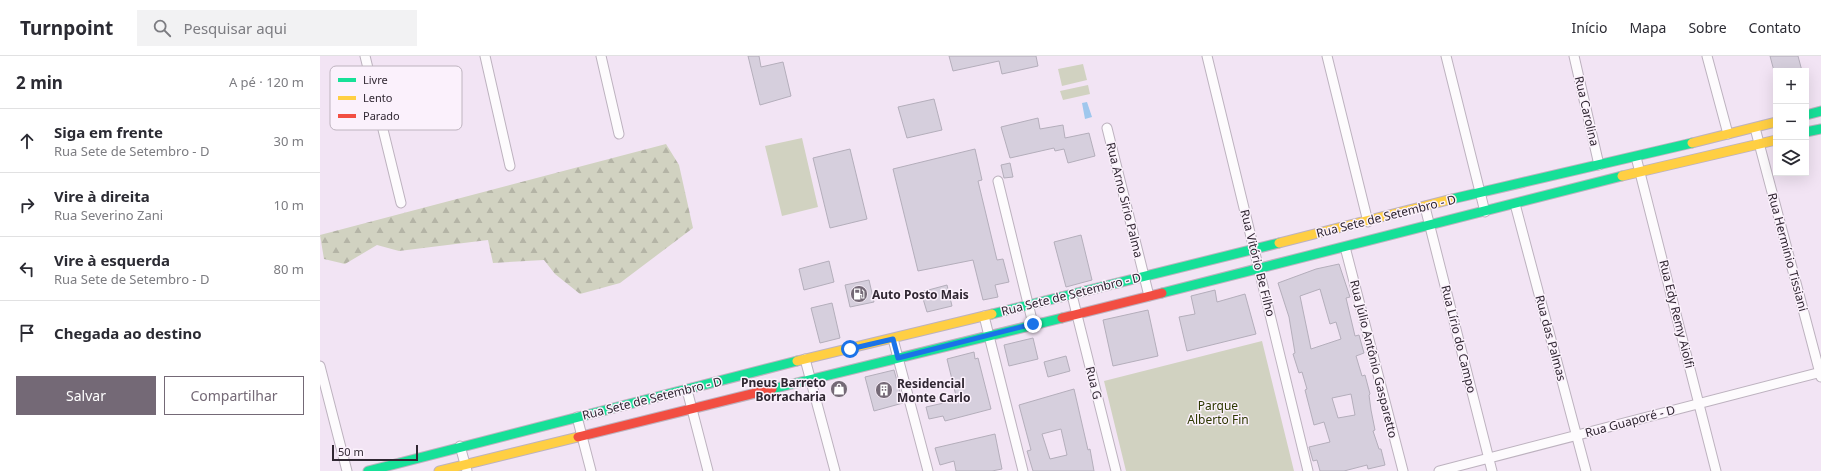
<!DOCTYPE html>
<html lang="pt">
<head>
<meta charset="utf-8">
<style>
  :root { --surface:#fff; --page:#f2f2f3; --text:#2b2b33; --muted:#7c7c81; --line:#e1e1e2; --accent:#746976 }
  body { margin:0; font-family:"Noto Sans",sans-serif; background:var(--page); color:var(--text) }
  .controls { position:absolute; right:12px; top:12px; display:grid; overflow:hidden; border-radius:0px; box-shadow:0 4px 16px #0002 }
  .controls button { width:36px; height:36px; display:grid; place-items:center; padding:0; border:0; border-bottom:1px solid var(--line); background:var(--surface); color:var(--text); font:20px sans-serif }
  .scale { position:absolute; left:12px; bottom:10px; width:86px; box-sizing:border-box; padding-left:4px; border:2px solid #302732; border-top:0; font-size:11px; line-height:14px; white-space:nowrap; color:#302732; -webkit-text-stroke:3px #fbf1fc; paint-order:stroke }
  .stop { position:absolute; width:12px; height:12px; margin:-9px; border:3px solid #1a73e8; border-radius:50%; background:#fff }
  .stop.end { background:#1a73e8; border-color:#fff; box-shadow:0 1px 4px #0008 }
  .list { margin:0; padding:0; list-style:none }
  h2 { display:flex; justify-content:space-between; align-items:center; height:52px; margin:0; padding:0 16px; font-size:17px }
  h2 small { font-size:13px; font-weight:400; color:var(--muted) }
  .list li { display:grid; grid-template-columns:26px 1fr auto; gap:12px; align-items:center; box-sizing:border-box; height:64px; padding:0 16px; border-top:1px solid var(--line) }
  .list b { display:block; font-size:15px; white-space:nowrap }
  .list p { margin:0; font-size:13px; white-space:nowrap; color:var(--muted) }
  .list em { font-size:13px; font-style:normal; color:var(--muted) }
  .actions { display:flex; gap:8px; padding:12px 16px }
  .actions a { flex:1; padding:9px 0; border:1px solid var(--accent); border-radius:0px; text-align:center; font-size:14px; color:var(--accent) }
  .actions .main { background:var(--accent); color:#fff }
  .icon { flex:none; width:22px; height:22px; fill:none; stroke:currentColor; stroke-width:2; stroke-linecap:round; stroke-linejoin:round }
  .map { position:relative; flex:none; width:1501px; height:415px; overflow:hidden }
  header { display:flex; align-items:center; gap:24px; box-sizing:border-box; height:56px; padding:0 20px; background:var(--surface); border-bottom:1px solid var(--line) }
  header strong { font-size:19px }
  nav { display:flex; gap:22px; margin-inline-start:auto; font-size:14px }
  .search { width:280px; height:36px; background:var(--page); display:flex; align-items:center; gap:10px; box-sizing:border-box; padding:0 14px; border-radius:0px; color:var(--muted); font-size:15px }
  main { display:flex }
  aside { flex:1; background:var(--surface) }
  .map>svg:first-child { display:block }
  .forest { fill:url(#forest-firs) }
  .park { fill:#d1d2c1 }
  .water { fill:#9fc7ed }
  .building { fill:#d6cfdd; stroke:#b4aebb; fill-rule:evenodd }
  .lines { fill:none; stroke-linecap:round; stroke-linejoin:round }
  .street-casing { stroke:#bdb2bf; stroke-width:11 }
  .fast-casing { stroke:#bdb2bf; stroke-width:11 }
  .slow-casing { stroke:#bdb2bf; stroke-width:11 }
  .jam-casing { stroke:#bdb2bf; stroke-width:11 }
  .street { stroke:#fdfbfd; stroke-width:9 }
  .fast { stroke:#16e098; stroke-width:9 }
  .slow { stroke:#ffcf43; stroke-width:9 }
  .jam { stroke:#f24e42; stroke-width:9 }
  .route { stroke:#1a73e8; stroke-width:5 }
  .labels { text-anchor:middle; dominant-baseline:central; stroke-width:3; stroke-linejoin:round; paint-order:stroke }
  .street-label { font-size:12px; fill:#302732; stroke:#fbf1fc }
  .poi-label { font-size:12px; font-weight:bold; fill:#302732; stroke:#fbf1fc; text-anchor:start }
  .park-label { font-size:12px; fill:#2d3801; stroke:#fbf1fc }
  .key { fill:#fbf1fc; stroke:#beb4bf; stroke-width:1 }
  .key-label { font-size:11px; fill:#302732 }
</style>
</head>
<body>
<header>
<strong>Turnpoint</strong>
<div class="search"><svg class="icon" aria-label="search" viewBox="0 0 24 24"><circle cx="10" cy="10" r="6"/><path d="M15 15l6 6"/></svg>Pesquisar aqui</div>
<nav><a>Início</a><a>Mapa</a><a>Sobre</a><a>Contato</a></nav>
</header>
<main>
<aside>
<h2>2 min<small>A pé · 120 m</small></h2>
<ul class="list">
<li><svg class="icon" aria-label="ahead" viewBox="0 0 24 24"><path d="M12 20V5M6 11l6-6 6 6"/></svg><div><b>Siga em frente</b><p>Rua Sete de Setembro - D</p></div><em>30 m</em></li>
<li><svg class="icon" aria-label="right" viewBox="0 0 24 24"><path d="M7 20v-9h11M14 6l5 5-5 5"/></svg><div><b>Vire à direita</b><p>Rua Severino Zani</p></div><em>10 m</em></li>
<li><svg class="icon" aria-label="left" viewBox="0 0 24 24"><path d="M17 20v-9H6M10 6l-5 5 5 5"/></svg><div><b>Vire à esquerda</b><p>Rua Sete de Setembro - D</p></div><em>80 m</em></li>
<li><svg class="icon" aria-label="arrive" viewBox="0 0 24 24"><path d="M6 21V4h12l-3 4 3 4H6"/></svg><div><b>Chegada ao destino</b></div></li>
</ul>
<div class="actions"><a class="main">Salvar</a><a>Compartilhar</a></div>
</aside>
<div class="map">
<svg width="1501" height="415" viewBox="0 0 1501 415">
  <defs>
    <pattern id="forest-firs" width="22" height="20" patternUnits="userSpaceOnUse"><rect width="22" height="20" fill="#d1d2c1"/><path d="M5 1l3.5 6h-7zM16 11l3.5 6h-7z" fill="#b4b4a6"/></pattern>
  </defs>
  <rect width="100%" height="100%" fill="#f2e4f4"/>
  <path class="forest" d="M346 88 359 109 373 172 300 227 260 238 235 218 224 204 173 207 168 184 79 195 57 189 25 208 4 203 0 179Z"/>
  <path class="park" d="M763 8 767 24 742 30 738 13Z
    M768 29 770 38 743 44 740 35Z
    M482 82 498 151 462 160 445 90Z
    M942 285 974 415H806L784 325Z"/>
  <path class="water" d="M767 46 772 61 765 63 762 47Z"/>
  <path class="building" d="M428 0H439L441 11 463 6 471 40 440 49Z
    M629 0H716L718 10 682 18 679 5 633 15Z
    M1450 0H1478L1482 15H1454Z
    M614 43 622 74 587 82 578 51Z
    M718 62 720 73 743 69 745 82 769 77 775 100 748 107 744 93 735 95 734 92 690 102 681 71Z
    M530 93 547 163 510 172 493 102Z
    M655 93 662 124 658 125 677 204 683 203 689 226 675 229 678 241 663 244 653 204 598 215 573 113Z
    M690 107 693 121 684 122 681 109Z
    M761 179 772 224 746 231 734 186Z
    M509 205 514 226 484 234 479 213Z
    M1019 208 1030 241 1026 242 1035 280 1039 279 1044 297 1036 300 1042 320 1045 319 1050 338 1049 339 1051 354 1055 374 1053 375 1059 393H1061L1065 409 1048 413 1047 409 1024 415H1000L997 404 993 405 989 391 1010 386 1004 366 994 369 985 334 987 333 982 316 979 317 973 298 975 297 969 261 958 227 996 213ZM1000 233 1010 268 1016 266 1021 283 991 293 980 240ZM1031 338 1035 359 1018 362 1012 342Z
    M549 224 554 246 530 251 525 229Z
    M627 229 632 250 607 256 601 236Z
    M895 234 897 246 925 238 936 278 867 295 859 261 875 258 871 240Z
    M512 247 520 282 500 287 491 252Z
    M828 254 838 300 793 310 783 264Z
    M713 282 718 303 689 310 684 289Z
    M654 296 655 303 658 302 671 353 625 365 623 360 609 363 606 351 637 344 627 303Z
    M746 300 750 315 728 321 724 306Z
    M574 314 583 347 554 355 545 321Z
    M754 333 768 394 770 393 774 415H713L707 395 711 394 699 349ZM741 373 747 399 730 403 722 378Z
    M675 378 682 413 672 415H636L634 405 620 409 615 392Z"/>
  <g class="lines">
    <g class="street-casing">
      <path id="street" d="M45 0 81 147
        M165 0 190 110
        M281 0 299 78
        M887 0 988 415
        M1007 0 1048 166
        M1126 0 1165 156
        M1254 0 1279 109
        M1387 0 1408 78
        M787 72 829 240
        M1435 72 1501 321
        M1316 101 1396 415
        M678 125 713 268
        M1195 148 1266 415
        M1105 151 1172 415
        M1025 191 1083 415
        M752 239 796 415
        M664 260 703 415
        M573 283 608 415
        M485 303 515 415
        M0 310 27 415
        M367 334 388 415
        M257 361 271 415
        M140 390 147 415
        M1119 415 1501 316"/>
    </g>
    <g class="fast-casing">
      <path id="fast" d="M1486 59 1501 55
        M1486 76 1501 73
        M1132 143 1372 87
        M842 237 1302 120
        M672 258 959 187
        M452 333 742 262
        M48 415 477 305"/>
    </g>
    <g class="slow-casing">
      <path id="slow" d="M1372 87 1456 66
        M1302 120 1456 84
        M959 187 1132 143
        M477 305 672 258
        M119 415 258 381"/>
    </g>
    <g class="jam-casing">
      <path id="jam" d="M742 262 842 237
        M258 381 452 333"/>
    </g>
    <use href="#street" class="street"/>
    <use href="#fast" class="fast"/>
    <use href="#slow" class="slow"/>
    <use href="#jam" class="jam"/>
  </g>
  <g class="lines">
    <path class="route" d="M530 293 573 283 578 302 713 268"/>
  </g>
  <defs>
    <g id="fuel-disc" transform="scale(0.9)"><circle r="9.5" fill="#746976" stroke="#fbf1fc"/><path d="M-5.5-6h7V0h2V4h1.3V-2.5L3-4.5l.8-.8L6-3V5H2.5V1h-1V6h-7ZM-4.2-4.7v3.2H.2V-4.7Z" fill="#fff"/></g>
    <g id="shop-disc" transform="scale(0.9)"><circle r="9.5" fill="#746976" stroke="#fbf1fc"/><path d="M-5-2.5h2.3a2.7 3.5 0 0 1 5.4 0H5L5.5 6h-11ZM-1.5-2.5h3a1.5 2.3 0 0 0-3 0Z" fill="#fff"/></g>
    <g id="building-disc" transform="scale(0.9)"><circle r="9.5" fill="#746976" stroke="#fbf1fc"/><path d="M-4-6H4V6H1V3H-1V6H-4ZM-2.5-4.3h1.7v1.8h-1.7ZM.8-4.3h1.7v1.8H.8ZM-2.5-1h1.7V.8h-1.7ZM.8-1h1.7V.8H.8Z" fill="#fff"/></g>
  </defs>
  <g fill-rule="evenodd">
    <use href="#fuel-disc" x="539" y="238"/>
    <use href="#shop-disc" x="519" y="333"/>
    <use href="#building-disc" x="564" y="334"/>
  </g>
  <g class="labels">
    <g class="street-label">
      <text transform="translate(1267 55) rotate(77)">Rua Carolina</text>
      <text transform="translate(805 144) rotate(76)">Rua Arno Sirio Palma</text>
      <text transform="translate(1066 160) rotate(-14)">Rua Sete de Setembro - D</text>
      <text transform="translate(1468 196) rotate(75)">Rua Hermínio Tissiani</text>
      <text transform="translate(938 207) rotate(76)">Rua Vitório Be Filho</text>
      <text transform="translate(751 238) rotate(-14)">Rua Sete de Setembro - D</text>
      <text transform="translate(1357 258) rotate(76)">Rua Edy Remy Aiolfi</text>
      <text transform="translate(1231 282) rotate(75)">Rua das Palmas</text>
      <text transform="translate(1139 283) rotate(76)">Rua Lírio do Campo</text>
      <text transform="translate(1054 303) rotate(76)">Rua Júlio Antônio Gasparetto</text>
      <text transform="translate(774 327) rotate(76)">Rua G</text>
      <text transform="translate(332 342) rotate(-14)">Rua Sete de Setembro - D</text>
      <text transform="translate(1310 365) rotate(-15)">Rua Guaporé - D</text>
    </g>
    <g class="poi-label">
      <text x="552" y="238">Auto Posto Mais</text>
      <text x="506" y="326" text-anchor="end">Pneus Barreto<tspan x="506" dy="14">Borracharia</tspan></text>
      <text x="577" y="327">Residencial<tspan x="577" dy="14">Monte Carlo</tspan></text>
    </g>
    <g class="park-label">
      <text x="898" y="349">Parque<tspan x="898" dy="14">Alberto Fin</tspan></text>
    </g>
  </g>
  <rect x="10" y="10" width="132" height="64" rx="6" class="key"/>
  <rect x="18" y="22" width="18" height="4" fill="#16e098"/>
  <rect x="18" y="40" width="18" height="4" fill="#ffcf43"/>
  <rect x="18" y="58" width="18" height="4" fill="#f24e42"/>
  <g class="key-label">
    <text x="43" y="28">Livre</text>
    <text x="43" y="46">Lento</text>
    <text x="43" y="64">Parado</text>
  </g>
</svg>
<div class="controls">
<button>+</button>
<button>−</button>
<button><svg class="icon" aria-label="layers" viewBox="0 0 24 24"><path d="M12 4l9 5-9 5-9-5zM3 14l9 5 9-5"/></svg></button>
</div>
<div class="scale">50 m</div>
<div class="stop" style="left:530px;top:293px"></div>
<div class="stop end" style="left:713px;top:268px"></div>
</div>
</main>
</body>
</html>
